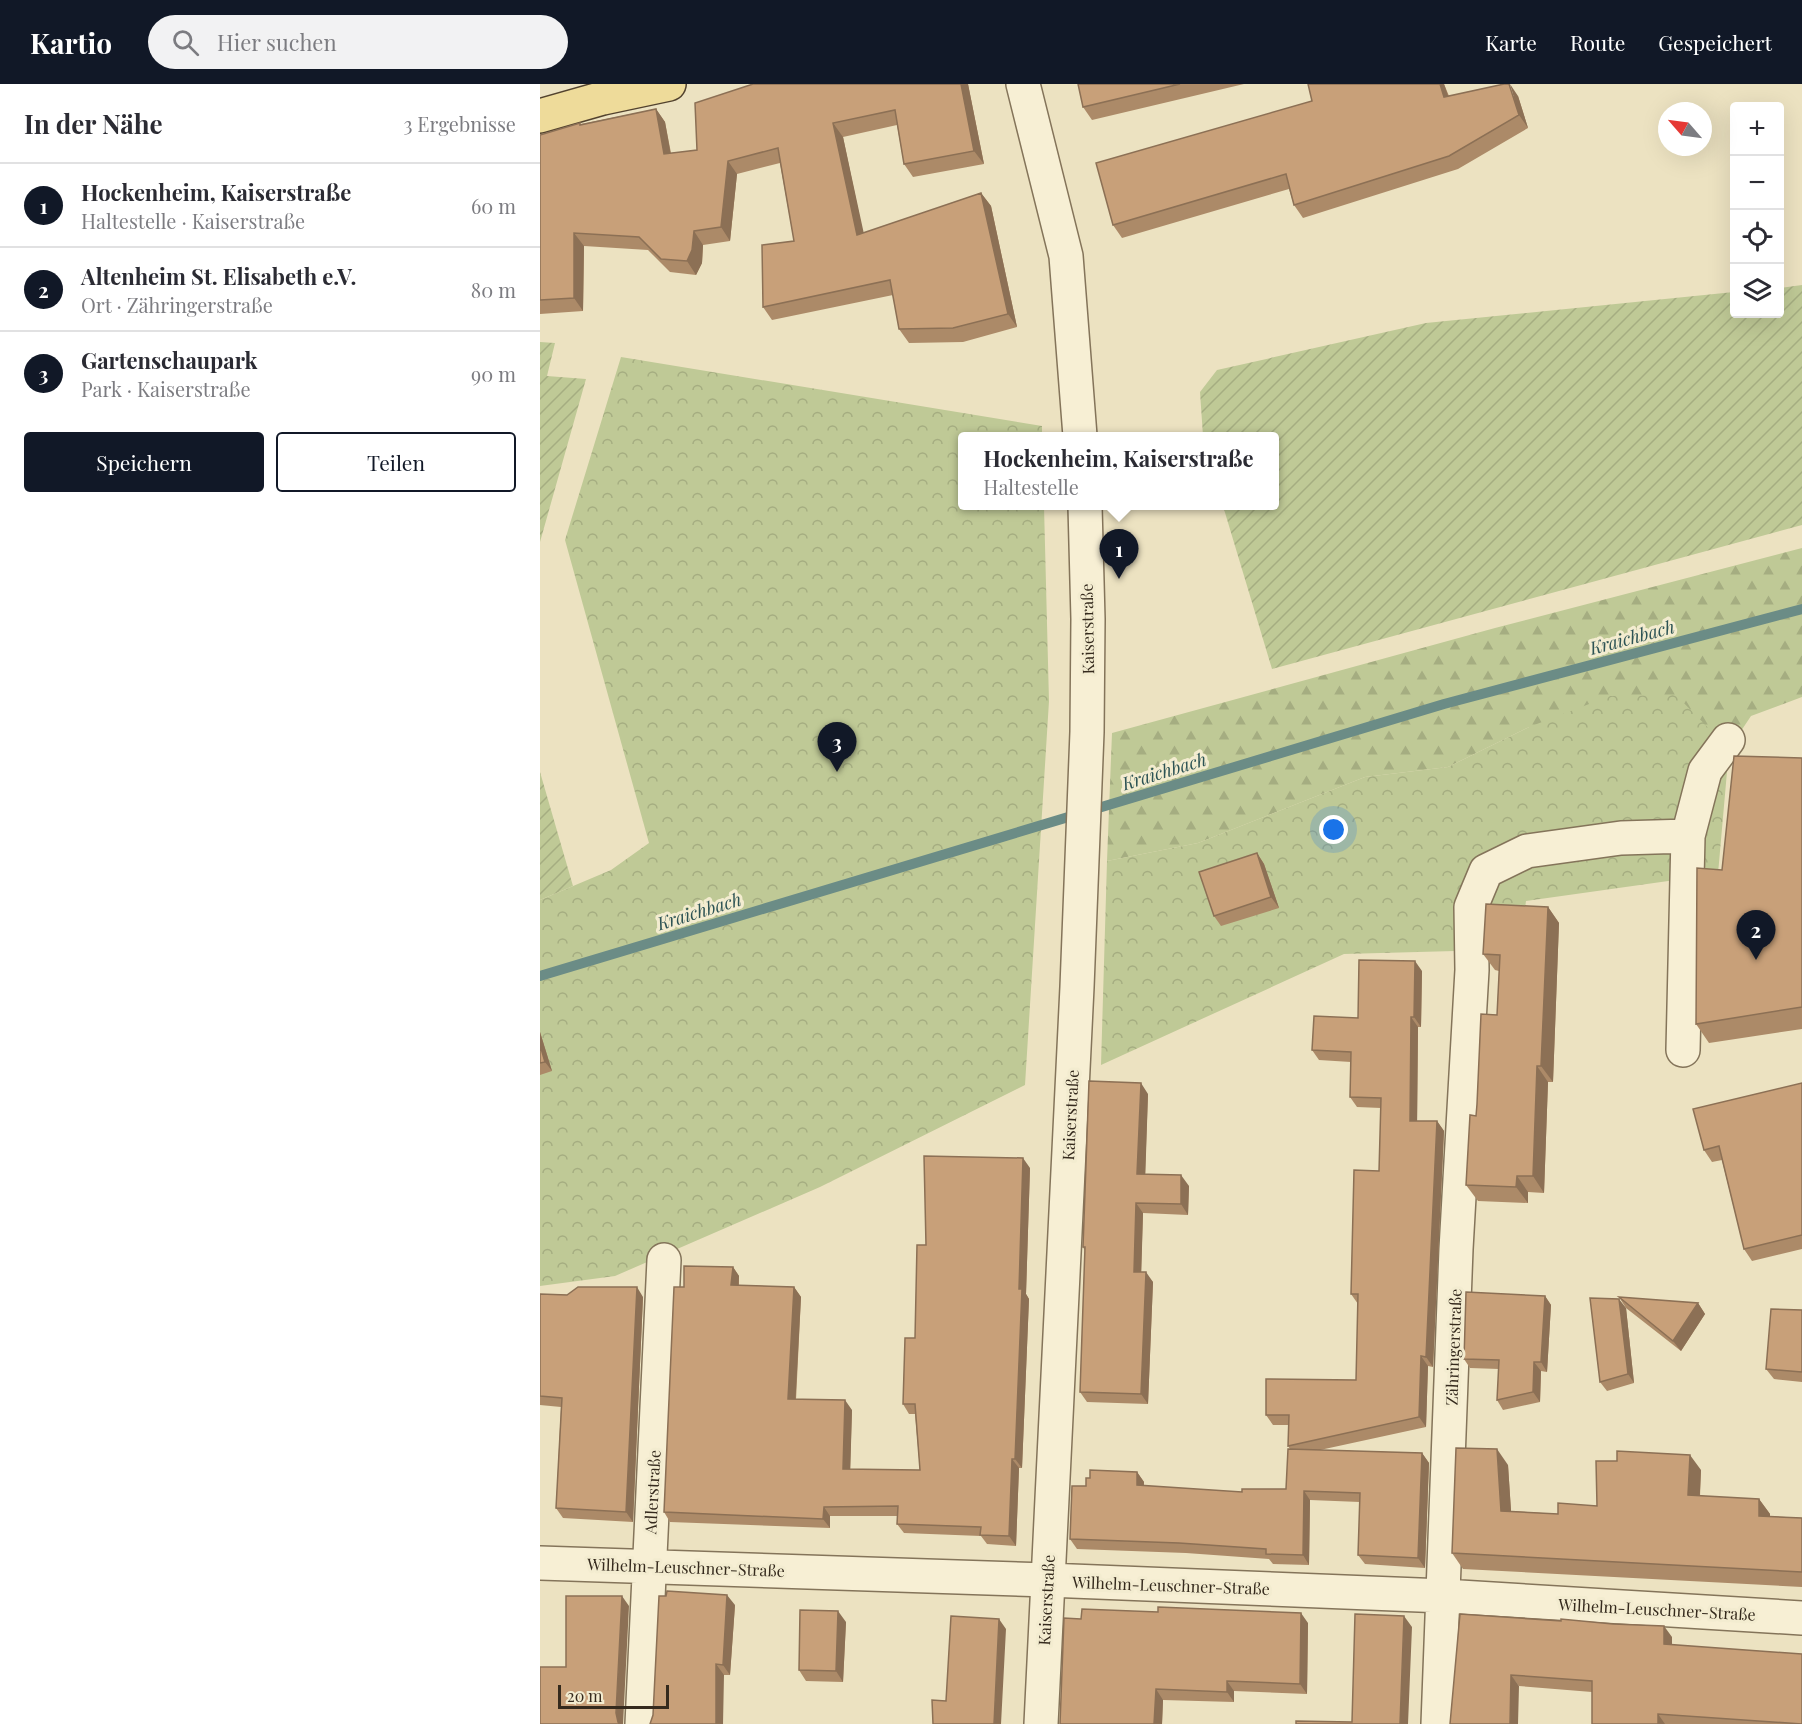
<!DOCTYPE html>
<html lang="de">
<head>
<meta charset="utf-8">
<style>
  :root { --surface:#fff; --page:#f2f2f3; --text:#2b2b33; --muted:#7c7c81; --line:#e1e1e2; --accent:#111827 }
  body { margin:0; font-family:"Playfair Display",serif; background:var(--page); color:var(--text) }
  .controls { position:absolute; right:18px; top:18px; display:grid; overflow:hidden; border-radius:6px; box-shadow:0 6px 24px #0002 }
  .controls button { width:54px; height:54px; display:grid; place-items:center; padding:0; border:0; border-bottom:2px solid var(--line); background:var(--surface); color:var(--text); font:30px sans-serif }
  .compass { position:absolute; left:1118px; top:18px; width:54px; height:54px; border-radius:50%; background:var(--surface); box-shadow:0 6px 24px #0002; rotate:298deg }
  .scale { position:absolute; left:18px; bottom:15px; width:111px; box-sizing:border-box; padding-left:6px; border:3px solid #352a1d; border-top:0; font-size:16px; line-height:21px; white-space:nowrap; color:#352a1d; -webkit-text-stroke:4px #f3ecd0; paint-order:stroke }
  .you { position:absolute; left:794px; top:746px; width:21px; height:21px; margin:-15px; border:4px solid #fff; border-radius:50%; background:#1a73e8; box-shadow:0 0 0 9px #1a73e833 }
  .badge { display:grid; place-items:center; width:39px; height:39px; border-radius:50%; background:var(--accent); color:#fff; font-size:20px; font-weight:700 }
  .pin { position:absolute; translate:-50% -50px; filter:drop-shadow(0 2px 3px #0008) }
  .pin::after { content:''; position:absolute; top:32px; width:21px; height:18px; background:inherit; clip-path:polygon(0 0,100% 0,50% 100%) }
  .popup { position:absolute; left:418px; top:348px; width:321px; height:78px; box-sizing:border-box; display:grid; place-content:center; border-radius:6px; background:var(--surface); filter:drop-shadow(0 2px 4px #0005); font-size:20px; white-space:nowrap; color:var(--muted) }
  .popup b { font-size:22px; color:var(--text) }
  .popup::after { content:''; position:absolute; left:50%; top:100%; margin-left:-12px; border:12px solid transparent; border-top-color:var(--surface) }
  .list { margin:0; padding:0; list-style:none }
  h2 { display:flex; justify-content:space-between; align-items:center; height:78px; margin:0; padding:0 24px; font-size:26px }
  h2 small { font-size:20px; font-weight:400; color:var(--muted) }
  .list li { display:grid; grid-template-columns:39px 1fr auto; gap:18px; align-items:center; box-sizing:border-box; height:84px; padding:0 24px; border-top:2px solid var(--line) }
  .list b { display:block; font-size:22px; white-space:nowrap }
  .list p { margin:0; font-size:20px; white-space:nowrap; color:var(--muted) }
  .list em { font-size:20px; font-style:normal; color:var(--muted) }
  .actions { display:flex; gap:12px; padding:18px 24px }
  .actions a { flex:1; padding:14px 0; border:2px solid var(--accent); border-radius:6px; text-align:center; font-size:21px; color:var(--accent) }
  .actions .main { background:var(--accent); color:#fff }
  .icon { flex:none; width:33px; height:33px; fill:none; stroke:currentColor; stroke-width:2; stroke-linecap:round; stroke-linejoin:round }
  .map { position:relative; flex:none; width:1262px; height:1640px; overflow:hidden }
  header { display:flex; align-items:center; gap:36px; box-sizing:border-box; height:84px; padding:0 30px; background:var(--accent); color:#fff }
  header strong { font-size:28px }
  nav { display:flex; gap:33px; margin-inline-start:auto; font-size:21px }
  .search { width:420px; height:54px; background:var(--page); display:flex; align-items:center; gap:15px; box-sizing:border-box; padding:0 21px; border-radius:33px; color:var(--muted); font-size:22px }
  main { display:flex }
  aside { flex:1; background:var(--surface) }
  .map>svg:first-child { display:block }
  .forest { fill:url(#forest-firs) }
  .park { fill:url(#park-crowns) }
  .garden { fill:url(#garden-furrows) }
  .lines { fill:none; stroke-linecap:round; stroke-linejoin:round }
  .stream { stroke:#6b8c86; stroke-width:10 }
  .minor-casing { stroke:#84745a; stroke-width:36 }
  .major-casing { stroke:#52422e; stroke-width:36 }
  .minor { stroke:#f7efd4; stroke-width:33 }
  .major { stroke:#eedb9a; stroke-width:33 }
  .wall { fill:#ac8a68 }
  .shaded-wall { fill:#8c7055 }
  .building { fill:#c8a079; stroke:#8c7055; stroke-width:1.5 }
  .labels { text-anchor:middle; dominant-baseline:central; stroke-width:6; stroke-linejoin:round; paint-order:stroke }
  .street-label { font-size:16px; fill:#352a1d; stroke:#f3ecd0 }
  .water-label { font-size:18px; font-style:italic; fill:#2d5354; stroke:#f3ecd0 }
</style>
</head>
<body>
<header>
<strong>Kartio</strong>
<div class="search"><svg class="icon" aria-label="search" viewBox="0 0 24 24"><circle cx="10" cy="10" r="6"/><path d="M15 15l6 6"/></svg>Hier suchen</div>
<nav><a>Karte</a><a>Route</a><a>Gespeichert</a></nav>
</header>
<main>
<aside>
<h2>In der Nähe<small>3 Ergebnisse</small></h2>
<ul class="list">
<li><span class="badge">1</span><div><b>Hockenheim, Kaiserstraße</b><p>Haltestelle · Kaiserstraße</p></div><em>60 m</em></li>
<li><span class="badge">2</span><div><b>Altenheim St. Elisabeth e.V.</b><p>Ort · Zähringerstraße</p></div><em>80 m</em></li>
<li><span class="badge">3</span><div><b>Gartenschaupark</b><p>Park · Kaiserstraße</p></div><em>90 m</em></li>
</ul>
<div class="actions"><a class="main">Speichern</a><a>Teilen</a></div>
</aside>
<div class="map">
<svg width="1262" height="1640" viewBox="0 0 1262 1640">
  <defs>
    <pattern id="forest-firs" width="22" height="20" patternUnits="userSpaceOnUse" patternTransform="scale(1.5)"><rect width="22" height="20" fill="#bfc996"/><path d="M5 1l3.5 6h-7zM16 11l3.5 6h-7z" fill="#a5ad81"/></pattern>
    <pattern id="park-crowns" width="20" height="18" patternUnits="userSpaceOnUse" patternTransform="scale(1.5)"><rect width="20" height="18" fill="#bfc996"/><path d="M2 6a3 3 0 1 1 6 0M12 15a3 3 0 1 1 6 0" fill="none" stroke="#a5ad81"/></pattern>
    <pattern id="garden-furrows" width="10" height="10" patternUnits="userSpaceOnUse" patternTransform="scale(1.5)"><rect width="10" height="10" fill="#bfc996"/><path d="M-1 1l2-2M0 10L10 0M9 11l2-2" fill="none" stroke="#a5ad81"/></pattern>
  </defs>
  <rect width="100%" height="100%" fill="#ece2c1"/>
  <path class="forest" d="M1262 464V613L1211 632 1189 665 989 643 908 683 825 693 658 759 567 777 572 649 955 544Z"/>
  <path class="park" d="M81 273 502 342V352H423V422H504L509 617 485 1001 280 1103 75 1192 0 1202V816L71 786 109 759 25 456Z
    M1136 611 1189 665 1178 790 986 817 984 831 952 866 804 870 561 981 567 777 658 759 825 693 908 683 989 643 1070 612Z"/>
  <path class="garden" d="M1262 201V441L732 585 683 422H735V352H663L660 308 677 286 886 239 1194 208V230H1240V204Z
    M0 258 15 259 7 292 46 295 0 458Z
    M0 688 33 802 0 816Z"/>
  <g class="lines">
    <path class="stream" d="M0 892 904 620 1262 525"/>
    <g class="minor-casing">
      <path id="minor" d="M483 0 526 172 540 352
        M1148 752 1165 687 1188 656
        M0 1479 507 1496 904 1512 1262 1534
        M102 1640 124 1176
        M501 1640 537 903 547 648 548 535 545 422
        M898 1640 916 1165 932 886 931 823 946 787 987 767 1081 754 1148 752 1143 966"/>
    </g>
    <g class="major-casing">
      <path id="major" d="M0 32 63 14 129 0"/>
    </g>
    <use href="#minor" class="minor"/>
    <use href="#major" class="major"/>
  </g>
  <path class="wall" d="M213 0H428L444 80 373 93 364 80 357 41 303 53 323 149 441 109 451 122 477 243 423 258 369 259 359 245 353 211 232 236 223 223 254 157 240 79 197 90 190 157 163 161 162 179 156 191 130 188 108 166 44 162 43 227 0 230V51L41 40 116 25 125 38 131 69 157 66Z
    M538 0H704L552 36 543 23Z
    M768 0H904L909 12H978L988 44 918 85 763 134 754 121 749 105 582 154 573 141 772 17Z
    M1262 674V945L1169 959 1156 940 1182 786Z
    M717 769 724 780 739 824 681 842 674 832Z
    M1008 823 1019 839 1013 998H1008L1004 1109 988 1108V1119L938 1117 926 1101 936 1032 957 931 959 887 955 886 943 870Z
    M882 887 881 943H878L877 1037H897L904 1047 893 1283 888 1282 886 1343 780 1366 882 1369 889 1379 885 1484 825 1480 818 1471 820 1418 770 1416 769 1481 733 1480 729 1475 646 1469 537 1465 530 1455 546 1402 597 1388 604 1398V1402L702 1408 746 1405 750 1365 748 1362 749 1341H733L726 1331 816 1296 818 1220 811 1210 839 1087 841 1024 817 1023 810 1013 811 978 779 976 772 966Z
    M0 948 12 987 0 991Z
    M1262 999V1165L1212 1177 1204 1165 1182 1076 1172 1078 1164 1066Z
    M608 1010 605 1090 649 1102 648 1131 603 1129 601 1188 613 1198 608 1320 547 1318 540 1308 545 1167 543 1163Z
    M490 1084 486 1210 489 1215 482 1384H479L476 1462 447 1460 441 1452 364 1449 357 1440 358 1432H290V1444L130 1438 124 1428 144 1203 193 1183 199 1192V1201L254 1203 261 1213 256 1316 312 1326 310 1386H380L375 1330H369L363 1320 375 1254 386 1161Z
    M0 1210 103 1213 93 1438 23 1434 16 1424 21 1323 0 1321Z
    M1005 1212 1011 1221 1007 1288 1001 1287 1000 1318 963 1326 957 1316 959 1285 930 1284 924 1275Z
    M1079 1213 1158 1219 1165 1230 1141 1267 1086 1224Z
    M1086 1224 1094 1299 1067 1307 1060 1298Z
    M1262 1226V1298L1234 1295 1226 1285Z
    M968 1381 971 1427 1018 1430 1057 1422 1161 1386 1160 1412 1219 1415 1230 1430V1432L1262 1434V1503L923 1485 912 1469Z
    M195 1521 190 1591H184L110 1640Z
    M618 1528 768 1539 767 1610 694 1607V1618L623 1616 622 1640H520L541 1535Z
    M920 1530 1132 1553V1560L1262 1640H1052V1608L979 1602Z
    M306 1538 303 1598 266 1597 259 1586Z"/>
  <path class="shaded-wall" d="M421 0H428L444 80 434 67Z
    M900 0H904L913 26 904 13Z
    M970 0 978 12 988 44 979 31Z
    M116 25 125 38 133 83 124 70Z
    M293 39 303 53 327 164 317 151Z
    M188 77 197 90 190 157 181 143Z
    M441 109 451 122 477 243 468 230Z
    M154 147 163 161 162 179 156 191 147 177Z
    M34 149 44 162 43 227 34 214Z
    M717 769 724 780 739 824 731 813Z
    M1008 823 1019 839 1013 998 1001 982Z
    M875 877 882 887 881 943 874 933Z
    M871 933 878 943 877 1047 870 1037Z
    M0 948 12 987 5 978 0 961Z
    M997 982 1008 998 1004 1109 993 1092Z
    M601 999 608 1010 605 1100 597 1090Z
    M897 1037 904 1047 893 1283 886 1273Z
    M483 1074 490 1084 486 1210 489 1215 482 1384 475 1375 479 1205Z
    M641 1091 649 1102 648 1131 641 1120Z
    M977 1092 988 1108V1119L976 1103Z
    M596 1119 603 1129 601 1198 594 1188Z
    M193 1183 199 1192 198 1211 191 1201Z
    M606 1188 613 1198 608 1320 601 1310Z
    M97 1203 103 1213 93 1438 86 1428Z
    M254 1203 261 1213 255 1325 248 1315Z
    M1005 1212 1011 1221 1007 1288 1001 1278Z
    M1079 1215 1086 1224 1094 1299 1088 1290Z
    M1158 1219 1165 1230 1141 1267 1133 1257Z
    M881 1272 888 1282 886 1343 879 1333Z
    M994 1278 1001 1287 1000 1318 993 1308Z
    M305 1316 312 1326 310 1395 303 1385Z
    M957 1365 968 1381 972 1442 961 1427Z
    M882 1369 889 1379 885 1484 878 1474Z
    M1150 1371 1161 1386 1159 1427 1148 1411Z
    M472 1375 479 1384 476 1462 469 1452Z
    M597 1388 604 1398 603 1411 597 1401Z
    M764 1407 770 1416 769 1481 763 1471Z
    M1219 1415 1230 1430V1447L1219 1432Z
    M284 1423 290 1432V1444L283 1435Z
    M187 1511 195 1521 190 1591 183 1581Z
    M82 1512 89 1522 83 1640H80L78 1638 76 1629Z
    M298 1527 306 1538 303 1598 296 1587Z
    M761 1529 768 1539 767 1610 760 1600Z
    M864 1532 872 1543 868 1640H860Z
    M459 1535 466 1545 461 1640H454Z
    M1124 1542 1132 1553V1571L1124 1560Z
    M176 1580 184 1591 183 1640H176Z
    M971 1591 979 1602 978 1640H970Z
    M687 1597 694 1607V1618L687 1608Z
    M616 1605 623 1616 622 1640H614Z
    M1118 1630 1125 1640H1118Z"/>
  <path class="building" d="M213 0H421L434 67 364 80 355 26 293 39 317 151 441 109 468 230 413 244 359 245 350 196 223 223 222 161 254 157 238 64 188 77 181 143 154 147 152 166 147 177 121 175 99 153 34 149V214L0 216V51L40 39V41L116 25 124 70 157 66 155 19Z
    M538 0H640L543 23Z
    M768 0H900L904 13 964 0H969L979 31 909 72 754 121 746 90 573 141 556 79 772 17Z
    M1194 672 1262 674V923L1156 940 1157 784 1182 786Z
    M717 769 731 813 674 832 659 788Z
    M946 820 1008 823 1001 982H997L993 1092H977L976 1103 926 1101 930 1031 936 1032 937 1020 941 930 957 931 960 871 943 870Z
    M819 876 875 877 874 933H871L870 1037H897L886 1273 881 1272 879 1333 748 1362 749 1331H726V1295L816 1296 818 1210H811L814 1086 839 1087 841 1014 810 1013 811 968 772 966 774 932 818 934Z
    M0 961 5 978 0 979Z
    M549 997 601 999 597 1090 641 1091V1120L596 1119 594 1188H606L601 1310 540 1308 545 1163H543Z
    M1262 999V1151L1204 1165 1179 1062 1164 1066 1153 1025Z
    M384 1072 483 1074 479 1205H482L475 1375H472L469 1452 440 1451 441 1443 357 1440 358 1422 284 1423 283 1435 124 1428 134 1203H144V1182L193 1183 191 1201 254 1203 248 1315 305 1316 303 1385 380 1386 375 1320H363L365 1254H375L377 1161H386Z
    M38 1203H97L86 1428 16 1424 22 1314 0 1312V1210L27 1211Z
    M926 1208 1005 1212 1001 1278H994L993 1308 957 1316 959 1276 924 1275Z
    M1079 1213 1158 1219 1133 1257Z
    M1050 1214 1079 1215 1088 1290 1060 1298Z
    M1231 1225 1262 1226V1288L1226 1285Z
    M916 1364 957 1365 961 1427 1018 1430V1419L1057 1422 1056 1377H1077V1367L1150 1371 1148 1411 1219 1415V1432L1262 1434V1488L912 1469Z
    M748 1365 882 1369 878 1474 818 1471 820 1409 764 1407 763 1471 726 1470V1465L639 1459 530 1455 532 1402H546V1394H550V1386L597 1388V1401L702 1408V1405H746Z
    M127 1507 187 1511 183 1581 176 1580V1640H110L113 1631 119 1512H126Z
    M26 1512H82L76 1629 78 1638 80 1640H0V1583H26Z
    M618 1523 761 1529 760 1600 687 1597V1608L616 1605 614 1640H520L524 1534 541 1535 542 1525 618 1528Z
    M260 1526 298 1527 296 1587 259 1586Z
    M815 1530 864 1532 860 1640H756V1637L812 1638Z
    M920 1530 1021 1537V1535L1073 1540 1124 1542V1560L1262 1570V1640L1118 1630V1640H1052V1597L971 1591 970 1640H910Z
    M411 1532 459 1535 454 1640H393L392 1616 406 1617Z"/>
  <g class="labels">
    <g class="street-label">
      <text transform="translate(547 545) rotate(-91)">Kaiserstraße</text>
      <text transform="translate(530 1031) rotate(-87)">Kaiserstraße</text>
      <text transform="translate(913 1263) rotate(-88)">Zähringerstraße</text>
      <text transform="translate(112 1408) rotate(-87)">Adlerstraße</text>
      <text transform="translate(146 1483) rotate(2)">Wilhelm-Leuschner-Straße</text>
      <text transform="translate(631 1501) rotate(2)">Wilhelm-Leuschner-Straße</text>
      <text transform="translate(506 1516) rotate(-87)">Kaiserstraße</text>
      <text transform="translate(1117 1525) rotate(3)">Wilhelm-Leuschner-Straße</text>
    </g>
    <g class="water-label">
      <text transform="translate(1092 553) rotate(-15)">Kraichbach</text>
      <text transform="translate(624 687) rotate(-17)">Kraichbach</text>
      <text transform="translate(159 827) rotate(-17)">Kraichbach</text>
    </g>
  </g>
</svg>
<div class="controls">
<button>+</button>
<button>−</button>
<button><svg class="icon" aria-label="locate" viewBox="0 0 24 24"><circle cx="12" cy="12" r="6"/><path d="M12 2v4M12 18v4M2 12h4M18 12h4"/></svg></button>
<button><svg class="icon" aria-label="layers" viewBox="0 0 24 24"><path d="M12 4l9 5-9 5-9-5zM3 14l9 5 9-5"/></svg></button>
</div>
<svg class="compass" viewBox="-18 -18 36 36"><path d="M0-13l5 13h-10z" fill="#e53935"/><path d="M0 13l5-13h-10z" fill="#7c7c81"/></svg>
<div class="scale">20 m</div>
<div class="you"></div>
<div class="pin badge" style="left:579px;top:495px">1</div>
<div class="popup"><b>Hockenheim, Kaiserstraße</b>Haltestelle</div>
<div class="pin badge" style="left:1216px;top:876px">2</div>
<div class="pin badge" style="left:297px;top:688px">3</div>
</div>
</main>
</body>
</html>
